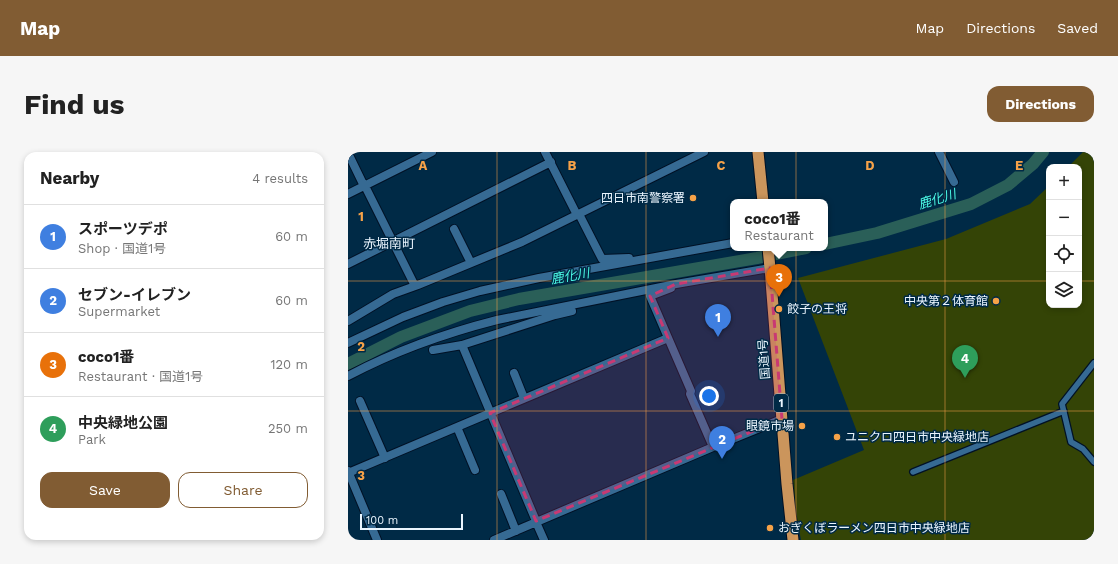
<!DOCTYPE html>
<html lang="en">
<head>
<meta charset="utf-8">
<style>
  :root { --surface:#fff; --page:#f6f6f6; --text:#222; --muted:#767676; --line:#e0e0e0; --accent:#815c33 }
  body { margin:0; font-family:"Work Sans","Noto Sans JP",sans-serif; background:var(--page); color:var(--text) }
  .controls { position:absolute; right:12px; top:12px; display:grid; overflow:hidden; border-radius:8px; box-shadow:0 2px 6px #0003 }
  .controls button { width:36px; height:36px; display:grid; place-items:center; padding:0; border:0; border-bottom:1px solid var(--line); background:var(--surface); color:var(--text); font:20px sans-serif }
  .scale { position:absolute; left:12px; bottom:10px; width:103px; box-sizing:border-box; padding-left:4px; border:2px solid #eaf5fe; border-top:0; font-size:11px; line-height:14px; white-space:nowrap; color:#eaf5fe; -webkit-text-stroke:3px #002a46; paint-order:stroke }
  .you { position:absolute; left:361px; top:244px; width:14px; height:14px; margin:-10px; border:3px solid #fff; border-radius:50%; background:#1a73e8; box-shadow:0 0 0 6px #1a73e833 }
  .badge { display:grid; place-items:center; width:26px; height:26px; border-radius:50%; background:var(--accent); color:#fff; font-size:13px; font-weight:700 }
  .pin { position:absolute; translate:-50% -33px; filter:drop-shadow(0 1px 2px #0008) }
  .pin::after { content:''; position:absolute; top:21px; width:14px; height:12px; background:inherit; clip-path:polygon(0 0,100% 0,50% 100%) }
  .popup { position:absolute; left:382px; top:47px; width:98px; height:52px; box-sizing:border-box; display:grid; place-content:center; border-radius:8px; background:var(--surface); filter:drop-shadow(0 1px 3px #0005); font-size:13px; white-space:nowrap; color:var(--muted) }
  .popup b { font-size:15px; color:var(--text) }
  .popup::after { content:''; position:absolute; left:50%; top:100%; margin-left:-8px; border:8px solid transparent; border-top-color:var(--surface) }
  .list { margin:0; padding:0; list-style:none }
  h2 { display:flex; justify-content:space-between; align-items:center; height:52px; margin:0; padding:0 16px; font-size:17px }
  h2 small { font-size:13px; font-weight:400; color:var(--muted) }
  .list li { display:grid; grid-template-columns:26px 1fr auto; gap:12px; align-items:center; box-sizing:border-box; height:64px; padding:0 16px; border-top:1px solid var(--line) }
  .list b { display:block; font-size:15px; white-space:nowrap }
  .list p { margin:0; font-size:13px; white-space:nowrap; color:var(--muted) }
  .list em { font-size:13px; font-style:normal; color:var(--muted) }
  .actions { display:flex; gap:8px; padding:12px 16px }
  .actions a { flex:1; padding:9px 0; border:1px solid var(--accent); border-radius:12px; text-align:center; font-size:14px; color:var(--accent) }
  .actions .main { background:var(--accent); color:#fff }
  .icon { flex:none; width:22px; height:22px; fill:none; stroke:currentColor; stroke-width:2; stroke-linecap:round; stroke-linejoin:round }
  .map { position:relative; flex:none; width:746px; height:388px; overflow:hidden; border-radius:12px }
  header { display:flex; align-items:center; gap:24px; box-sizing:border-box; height:56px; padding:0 20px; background:var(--accent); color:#fff }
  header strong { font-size:19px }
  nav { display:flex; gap:22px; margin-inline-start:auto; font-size:14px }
  .intro { display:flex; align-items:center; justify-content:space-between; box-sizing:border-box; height:96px; padding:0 24px }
  h1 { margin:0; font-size:28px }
  .button { padding:10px 18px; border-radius:12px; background:var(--accent); color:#fff; font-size:14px; font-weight:700 }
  main { display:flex; gap:24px; padding:0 24px }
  aside { flex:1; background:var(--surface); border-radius:12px; box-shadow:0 2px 6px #0003 }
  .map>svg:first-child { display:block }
  .green { fill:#344406 }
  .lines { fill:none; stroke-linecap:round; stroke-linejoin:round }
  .river { stroke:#2a5f58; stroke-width:12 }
  .pedestrian-casing { stroke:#001125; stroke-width:8 }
  .minor-casing { stroke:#001125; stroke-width:10 }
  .trunk-casing { stroke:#001125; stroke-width:13 }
  .pedestrian { stroke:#366a93; stroke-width:5.5 }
  .minor { stroke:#366a93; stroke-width:8 }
  .trunk { stroke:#cb955c; stroke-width:11 }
  .marked { fill:#c83973; fill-opacity:0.2; stroke:#c83973; stroke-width:3; stroke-dasharray:8 5; stroke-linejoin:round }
  .grid { fill:none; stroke:#f6a248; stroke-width:1; stroke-opacity:0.55 }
  .poi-dot { fill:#f6a248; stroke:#002a46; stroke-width:1.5 }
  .labels { text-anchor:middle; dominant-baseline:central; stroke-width:3; stroke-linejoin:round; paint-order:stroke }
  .shield { fill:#002a46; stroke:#a4b8c7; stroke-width:1 }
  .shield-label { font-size:11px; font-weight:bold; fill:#eaf5fe }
  .poi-label { font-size:12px; fill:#eaf5fe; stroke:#002a46; text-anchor:end }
  .street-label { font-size:12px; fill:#eaf5fe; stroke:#002a46 }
  .water-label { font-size:13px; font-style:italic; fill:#4af6e3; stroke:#002a46 }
  .neighbourhood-label { font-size:13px; fill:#eaf5fe; stroke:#002a46 }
  .grid-label { font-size:13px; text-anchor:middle; font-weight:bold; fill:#f6a248; stroke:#002a46; stroke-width:3; stroke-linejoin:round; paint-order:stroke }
</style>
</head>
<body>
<header>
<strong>Map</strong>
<nav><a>Map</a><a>Directions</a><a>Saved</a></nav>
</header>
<div class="intro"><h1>Find us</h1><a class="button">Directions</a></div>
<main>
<aside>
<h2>Nearby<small>4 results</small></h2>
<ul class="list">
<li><span class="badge" style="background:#3f7fe0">1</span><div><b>スポーツデポ</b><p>Shop · 国道1号</p></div><em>60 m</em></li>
<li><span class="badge" style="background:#3f7fe0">2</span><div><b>セブン-イレブン</b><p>Supermarket</p></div><em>60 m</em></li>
<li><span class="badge" style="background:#e8710a">3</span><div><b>coco1番</b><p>Restaurant · 国道1号</p></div><em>120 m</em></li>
<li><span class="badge" style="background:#2e9e5b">4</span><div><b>中央緑地公園</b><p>Park</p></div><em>250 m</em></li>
</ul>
<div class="actions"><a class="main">Save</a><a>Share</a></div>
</aside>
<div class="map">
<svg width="746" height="388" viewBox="0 0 746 388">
  <rect width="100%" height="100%" fill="#002a46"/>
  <path class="green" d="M735 0H746V388H453L446 352 445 328 516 298 450 126 598 87 682 52 701 34V153H731V15H720Z"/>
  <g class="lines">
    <path class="river" d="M477 92 529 81 623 52 660 33 685 12 695 0
      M0 212 53 185 122 159 171 147 409 106 458 96"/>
    <g class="pedestrian-casing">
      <path id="pedestrian" d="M746 211 714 252 723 290 735 297 746 310
        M565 320 716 259"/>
    </g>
    <g class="minor-casing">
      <path id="minor" d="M197 0 229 63
        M591 0 606 30
        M0 1 16 34
        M17 34 67 134
        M0 42 84 0
        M231 62 254 107 281 106
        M106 77 123 111
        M0 112 203 10
        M323 136 302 144 343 239 342 242 365 295
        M0 169 45 142 70 133 174 90 356 0
        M0 191 55 165 95 150 132 139 191 126 385 91
        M114 193 188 369
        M85 198 114 193 207 163 224 159
        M166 221 176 246
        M0 224C47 199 98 181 149 168L328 132 422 116
        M12 249 37 306
        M109 275 127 318
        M0 319 29 388
        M0 321 320 186
        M153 342 168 379
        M188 370 196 388
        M146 388 365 295 434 267"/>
    </g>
    <g class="trunk-casing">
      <path id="trunk" d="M410 0 415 50
        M420 96 422 116 439 332 445 388"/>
    </g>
    <use href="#pedestrian" class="pedestrian"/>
    <use href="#minor" class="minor"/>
    <use href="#trunk" class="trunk"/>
  </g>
  <path class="marked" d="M422 116 434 267 188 369 142 261 320 186 302 144 328 132Z"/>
  <path class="grid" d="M149 0V388M298 0V388M448 0V388M597 0V388M0 129H701M731 129H746M0 259H746"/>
  <g class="poi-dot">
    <circle cx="345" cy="46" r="4"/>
    <circle cx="648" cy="149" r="4"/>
    <circle cx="431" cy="157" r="4"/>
    <circle cx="454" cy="274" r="4"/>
    <circle cx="489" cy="285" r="4"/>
    <circle cx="422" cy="376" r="4"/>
  </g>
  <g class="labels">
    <rect class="shield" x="426" y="242" width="14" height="18" rx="3"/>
    <g class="shield-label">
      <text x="433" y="251">1</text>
    </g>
    <g class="poi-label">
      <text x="337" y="46">四日市南警察署</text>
      <text x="640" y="149">中央第２体育館</text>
      <text x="439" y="157" text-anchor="start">餃子の王将</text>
      <text x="446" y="274">眼鏡市場</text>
      <text x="497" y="285" text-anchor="start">ユニクロ四日市中央緑地店</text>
      <text x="430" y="376" text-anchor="start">おぎくぼラーメン四日市中央緑地店</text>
    </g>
    <g class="street-label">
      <text transform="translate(416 207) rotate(-94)">国道1号</text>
    </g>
    <g class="water-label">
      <text transform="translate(589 47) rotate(-17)">鹿化川</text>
      <text transform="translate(222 124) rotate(-10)">鹿化川</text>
    </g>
    <g class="neighbourhood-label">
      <text x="41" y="91">赤堀南町</text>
    </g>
  </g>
  <g class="grid-label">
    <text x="75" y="18">A</text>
    <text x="224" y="18">B</text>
    <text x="373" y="18">C</text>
    <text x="522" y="18">D</text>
    <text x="671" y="18">E</text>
    <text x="13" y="69">1</text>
    <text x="13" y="199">2</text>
    <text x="13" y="328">3</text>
  </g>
</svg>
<div class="controls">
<button>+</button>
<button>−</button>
<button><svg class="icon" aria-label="locate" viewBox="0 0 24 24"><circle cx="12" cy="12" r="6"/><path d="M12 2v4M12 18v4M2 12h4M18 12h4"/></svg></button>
<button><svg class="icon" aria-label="layers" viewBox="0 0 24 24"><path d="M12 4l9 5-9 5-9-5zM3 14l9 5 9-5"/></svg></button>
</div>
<div class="scale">100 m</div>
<div class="you"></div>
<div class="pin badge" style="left:370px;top:185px;background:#3f7fe0">1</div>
<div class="pin badge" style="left:374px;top:307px;background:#3f7fe0">2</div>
<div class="pin badge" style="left:431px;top:145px;background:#e8710a">3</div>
<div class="popup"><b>coco1番</b>Restaurant</div>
<div class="pin badge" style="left:617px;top:226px;background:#2e9e5b">4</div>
</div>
</main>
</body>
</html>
